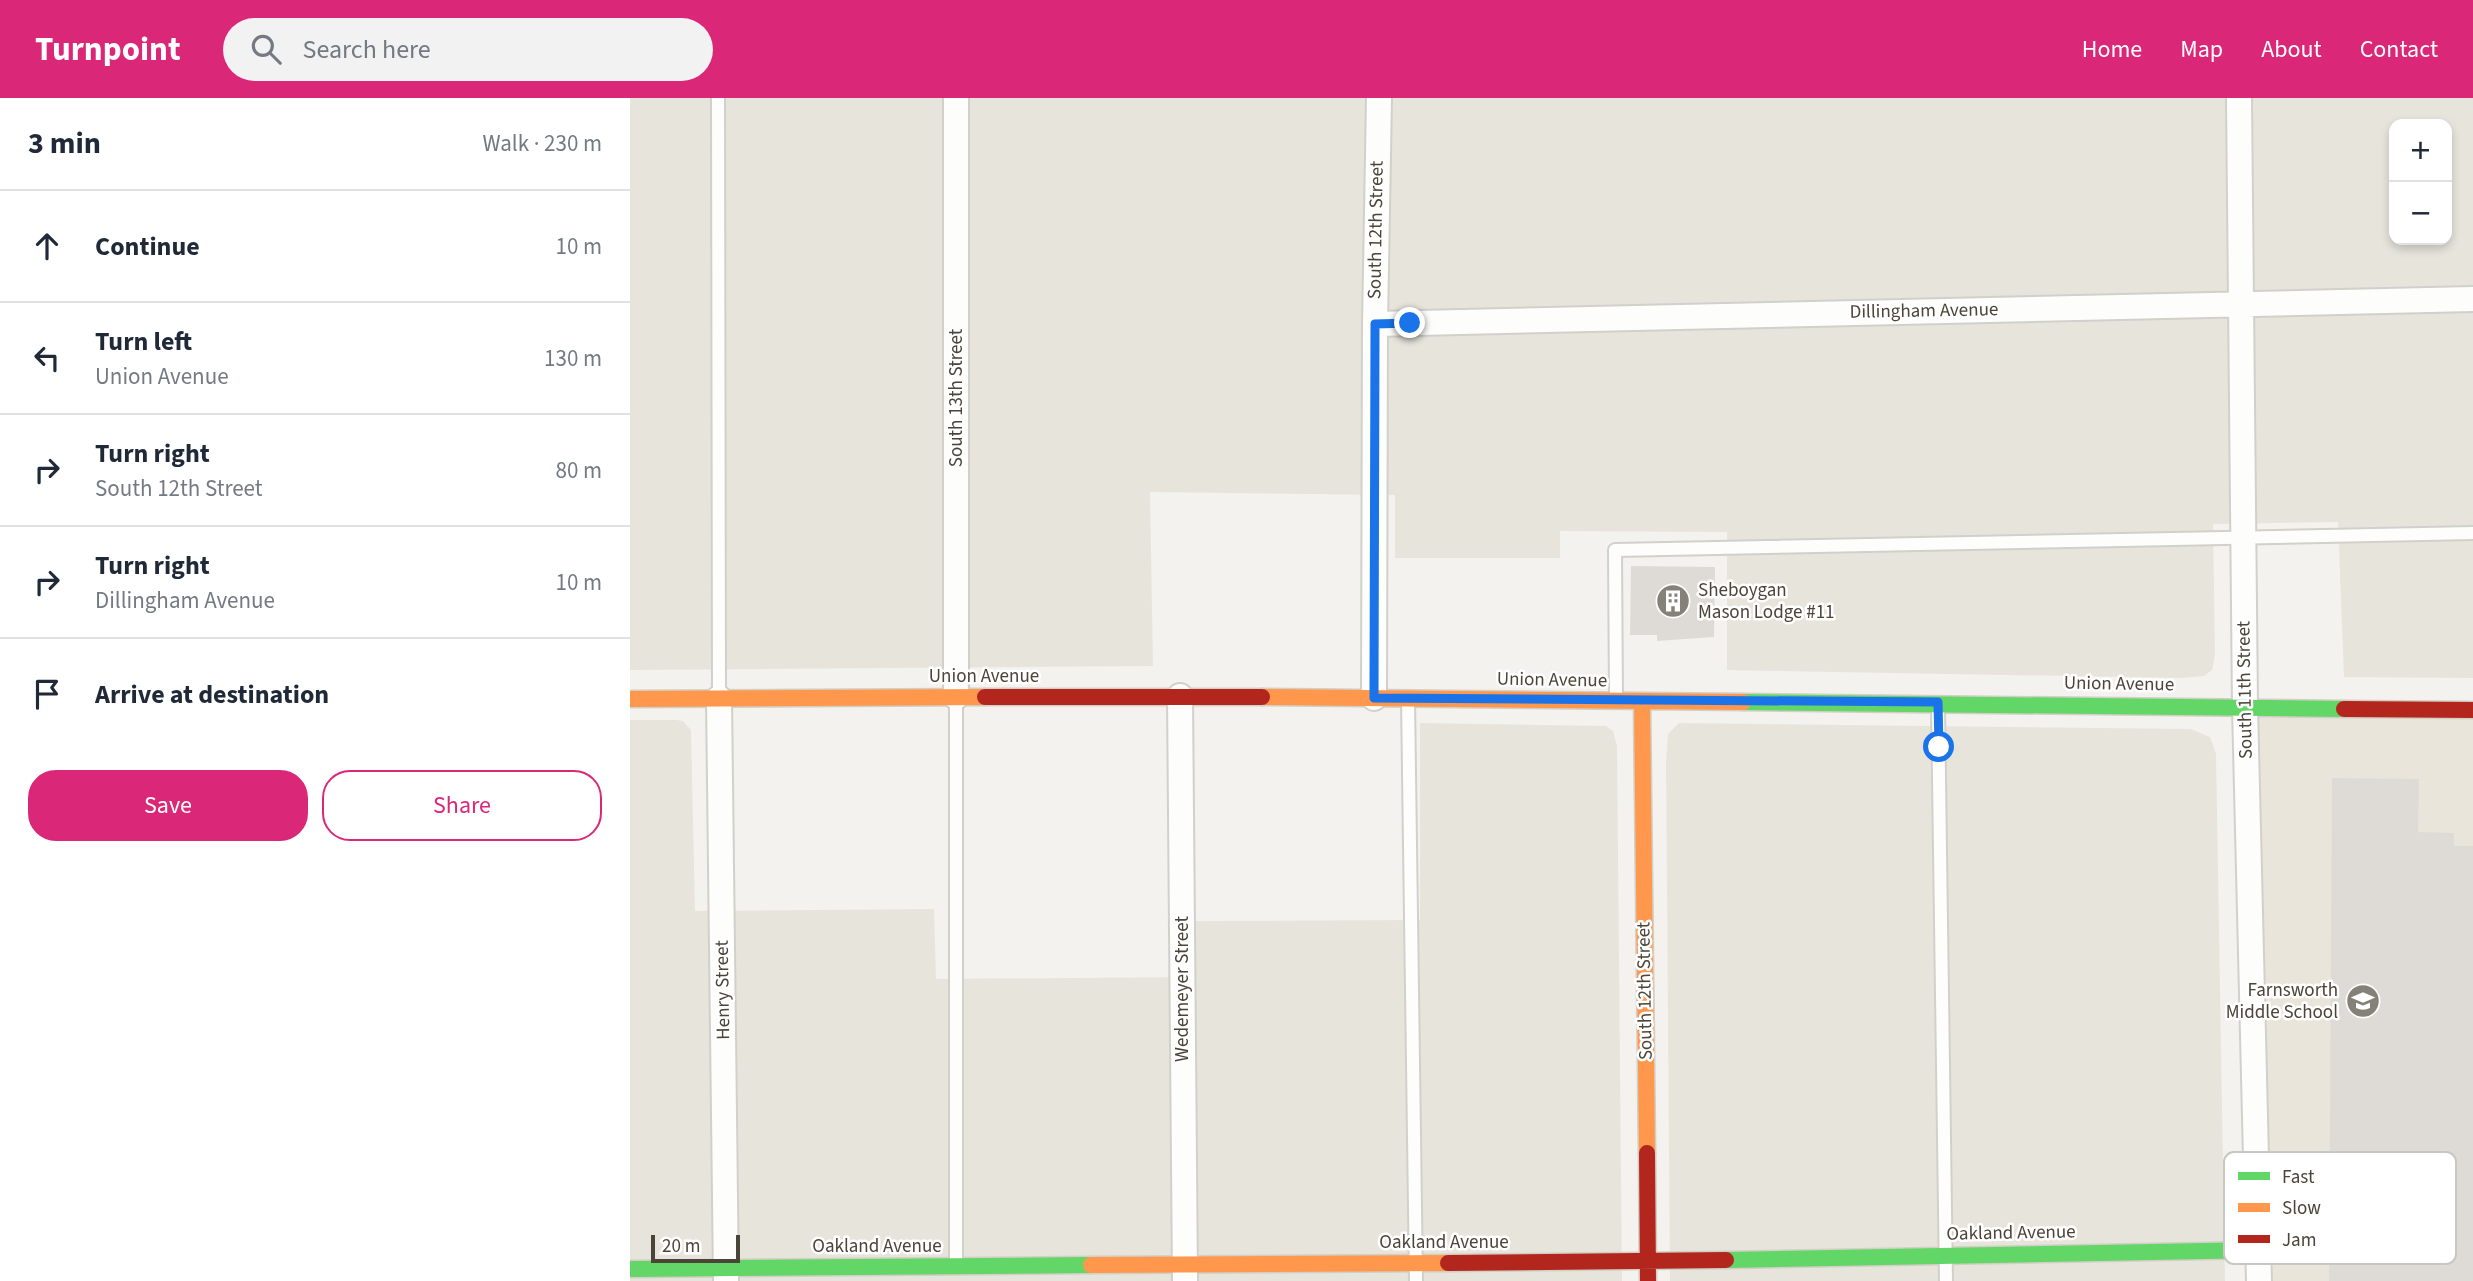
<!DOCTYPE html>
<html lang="en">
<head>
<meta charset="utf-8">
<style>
  :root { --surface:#fff; --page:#f2f2f3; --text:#1f2937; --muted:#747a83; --line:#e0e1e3; --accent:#db2777 }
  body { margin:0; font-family:"Source Sans 3",sans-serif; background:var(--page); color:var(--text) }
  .controls { position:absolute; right:21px; top:21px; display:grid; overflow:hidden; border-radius:14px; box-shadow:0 4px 10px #0003 }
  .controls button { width:63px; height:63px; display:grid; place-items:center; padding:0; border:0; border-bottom:2px solid var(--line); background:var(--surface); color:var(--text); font:35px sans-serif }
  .scale { position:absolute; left:21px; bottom:18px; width:89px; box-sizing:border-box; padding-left:7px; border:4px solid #4b4439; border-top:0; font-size:19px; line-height:24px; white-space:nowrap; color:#4b4439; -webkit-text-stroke:5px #fff; paint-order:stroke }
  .stop { position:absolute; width:21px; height:21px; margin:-16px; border:5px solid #1a73e8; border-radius:50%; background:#fff }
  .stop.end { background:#1a73e8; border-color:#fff; box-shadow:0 2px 7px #0008 }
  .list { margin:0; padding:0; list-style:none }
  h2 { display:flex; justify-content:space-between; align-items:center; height:91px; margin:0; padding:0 28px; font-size:30px }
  h2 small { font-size:23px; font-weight:400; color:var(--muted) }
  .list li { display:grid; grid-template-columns:46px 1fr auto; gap:21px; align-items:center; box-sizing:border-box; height:112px; padding:0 28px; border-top:2px solid var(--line) }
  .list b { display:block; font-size:26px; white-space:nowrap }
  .list p { margin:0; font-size:23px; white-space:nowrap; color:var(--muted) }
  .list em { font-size:23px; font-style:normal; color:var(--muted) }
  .actions { display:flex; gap:14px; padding:21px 28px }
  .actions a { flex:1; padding:16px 0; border:2px solid var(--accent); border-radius:28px; text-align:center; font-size:24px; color:var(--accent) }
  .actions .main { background:var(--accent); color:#fff }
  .icon { flex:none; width:38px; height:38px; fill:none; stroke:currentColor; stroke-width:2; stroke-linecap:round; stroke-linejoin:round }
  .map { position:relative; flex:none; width:1843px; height:1183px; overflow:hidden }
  header { display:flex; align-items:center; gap:42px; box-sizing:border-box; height:98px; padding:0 35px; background:var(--accent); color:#fff }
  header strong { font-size:33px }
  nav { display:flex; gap:38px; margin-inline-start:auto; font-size:24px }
  .search { width:490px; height:63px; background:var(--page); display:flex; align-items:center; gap:18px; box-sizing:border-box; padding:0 24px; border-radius:38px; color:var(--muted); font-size:26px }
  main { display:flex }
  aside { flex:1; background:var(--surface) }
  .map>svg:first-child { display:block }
  .residential { fill:#e7e4dc; fill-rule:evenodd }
  .education { fill:#eae5da }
  .building { fill:#dedbd6 }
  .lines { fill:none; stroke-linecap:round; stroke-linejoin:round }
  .lane-casing { stroke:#d2d0cb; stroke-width:16 }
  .street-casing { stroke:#d2d0cb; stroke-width:28 }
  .fast-casing { stroke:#d3cfc5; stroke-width:19 }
  .slow-casing { stroke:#d3cfc5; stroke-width:19 }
  .jam-casing { stroke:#d3cfc5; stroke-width:19 }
  .lane { stroke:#fdfdfc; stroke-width:12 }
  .street { stroke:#fdfdfc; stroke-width:24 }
  .fast { stroke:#63d668; stroke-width:16 }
  .slow { stroke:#ff974d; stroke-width:16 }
  .jam { stroke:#b3261e; stroke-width:16 }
  .route { stroke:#1a73e8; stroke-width:9 }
  .labels { text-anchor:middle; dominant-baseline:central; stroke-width:5; stroke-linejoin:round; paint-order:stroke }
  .street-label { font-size:19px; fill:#4b4439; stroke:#fff }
  .poi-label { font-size:19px; fill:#4b4439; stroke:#fff; text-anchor:start }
  .key { fill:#fff; stroke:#c9c7c4; stroke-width:2 }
  .key-label { font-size:19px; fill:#4b4439 }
</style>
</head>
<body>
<header>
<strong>Turnpoint</strong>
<div class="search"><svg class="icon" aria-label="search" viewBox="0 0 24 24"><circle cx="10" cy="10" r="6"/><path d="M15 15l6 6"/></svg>Search here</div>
<nav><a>Home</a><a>Map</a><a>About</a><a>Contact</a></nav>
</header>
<main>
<aside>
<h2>3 min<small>Walk · 230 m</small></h2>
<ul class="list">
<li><svg class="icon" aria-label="ahead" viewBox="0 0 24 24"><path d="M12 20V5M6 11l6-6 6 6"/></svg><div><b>Continue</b></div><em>10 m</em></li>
<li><svg class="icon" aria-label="left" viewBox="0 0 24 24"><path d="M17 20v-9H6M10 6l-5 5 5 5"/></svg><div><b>Turn left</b><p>Union Avenue</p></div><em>130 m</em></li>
<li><svg class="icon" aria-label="right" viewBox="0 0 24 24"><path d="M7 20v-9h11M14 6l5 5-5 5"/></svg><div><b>Turn right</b><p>South 12th Street</p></div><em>80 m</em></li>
<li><svg class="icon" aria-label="right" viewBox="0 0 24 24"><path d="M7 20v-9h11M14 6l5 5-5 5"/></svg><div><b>Turn right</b><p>Dillingham Avenue</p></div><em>10 m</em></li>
<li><svg class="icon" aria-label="arrive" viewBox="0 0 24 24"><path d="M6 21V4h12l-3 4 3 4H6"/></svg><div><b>Arrive at destination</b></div></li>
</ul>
<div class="actions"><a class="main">Save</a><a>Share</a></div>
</aside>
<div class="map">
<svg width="1843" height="1183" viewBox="0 0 1843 1183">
  <rect width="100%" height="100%" fill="#f4f2ee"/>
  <path class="residential" d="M0 0H1843V580L1714 579 1708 424 1583 426 1585 557 1582 572 1574 578 1551 580 1097 572V434L930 433V460H765V397L520 394 523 568 0 572ZM1764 26H1817V142H1764Z
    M0 622H46L53 623 61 632 65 813 304 811 306 881 566 879V823L790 822V625L976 628 983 633 987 648 992 1183H0Z
    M1049 625 1561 631 1580 639 1586 656 1595 1183H1040L1036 664 1038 636Z"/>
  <path class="education" d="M1615 609 1843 612V1183H1629Z"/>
  <path class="building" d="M1001 468 1085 469 1084 539 1027 543V537H1000Z
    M1702 680 1789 681 1788 734 1824 735V748H1843V1183H1699Z"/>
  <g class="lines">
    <g class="lane-casing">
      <path id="lane" d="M88 0 89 598
        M778 601 786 1183
        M326 602V1165
        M986 602 985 452 1843 435
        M1308 609 1316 1183"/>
    </g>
    <g class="street-casing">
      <path id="street" d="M326 0V599
        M1609 0 1615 609 1629 1183
        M745 226 1843 201
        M550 598 555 1182
        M89 600 96 1183
        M744 600 745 226 749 0"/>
    </g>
    <g class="fast-casing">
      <path id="fast" d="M1113 604 1714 611
        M1096 1162 1629 1152
        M0 1171 461 1167"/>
    </g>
    <g class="slow-casing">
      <path id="slow" d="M632 599 1113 604
        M0 601 355 599
        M1012 604 1017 1055
        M461 1167 818 1165"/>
    </g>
    <g class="jam-casing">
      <path id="jam" d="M355 599H632
        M1714 611 1843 612
        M1017 1055 1018 1183
        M818 1165 1096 1162"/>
    </g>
    <use href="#lane" class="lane"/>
    <use href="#street" class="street"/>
    <use href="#fast" class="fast"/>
    <use href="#slow" class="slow"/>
    <use href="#jam" class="jam"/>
  </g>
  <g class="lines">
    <path class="route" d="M780 225 745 226 744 600 1308 604 1309 649"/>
  </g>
  <defs>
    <g id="building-disc" transform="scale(1.75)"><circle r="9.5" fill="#868178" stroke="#fff"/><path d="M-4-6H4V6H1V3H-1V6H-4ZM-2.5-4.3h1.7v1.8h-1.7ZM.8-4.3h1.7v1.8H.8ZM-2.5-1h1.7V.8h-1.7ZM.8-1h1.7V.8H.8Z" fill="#fff"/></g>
    <g id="school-disc" transform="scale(1.75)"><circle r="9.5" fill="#868178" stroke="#fff"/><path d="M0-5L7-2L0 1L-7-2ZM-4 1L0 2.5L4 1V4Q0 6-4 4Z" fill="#fff"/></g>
  </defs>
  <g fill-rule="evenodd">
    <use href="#building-disc" x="1043" y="503"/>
    <use href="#school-disc" x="1733" y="903"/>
  </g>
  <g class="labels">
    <g class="street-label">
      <text transform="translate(746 132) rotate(-89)">South 12th Street</text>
      <text transform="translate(1294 213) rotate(-1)">Dillingham Avenue</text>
      <text transform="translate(326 300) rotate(-90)">South 13th Street</text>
      <text x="354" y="578">Union Avenue</text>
      <text transform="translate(922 582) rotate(1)">Union Avenue</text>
      <text transform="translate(1489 586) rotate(1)">Union Avenue</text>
      <text transform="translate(1615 592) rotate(-91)">South 11th Street</text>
      <text transform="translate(552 891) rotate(-90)">Wedemeyer Street</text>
      <text transform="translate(93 892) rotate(-91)">Henry Street</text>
      <text transform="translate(1015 893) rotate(-91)">South 12th Street</text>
      <text transform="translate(1381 1135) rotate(-1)">Oakland Avenue</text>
      <text x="814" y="1144">Oakland Avenue</text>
      <text x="247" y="1148">Oakland Avenue</text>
    </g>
    <g class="poi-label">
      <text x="1068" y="492">Sheboygan<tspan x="1068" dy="22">Mason Lodge #11</tspan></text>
      <text x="1708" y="892" text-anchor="end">Farnsworth<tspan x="1708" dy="22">Middle School</tspan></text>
    </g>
  </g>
  <rect x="1594" y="1054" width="232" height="112" rx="10" class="key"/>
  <rect x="1608" y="1074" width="32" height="8" fill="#63d668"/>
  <rect x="1608" y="1105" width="32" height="9" fill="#ff974d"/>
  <rect x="1608" y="1137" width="32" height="8" fill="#b3261e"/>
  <g class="key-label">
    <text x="1652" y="1085">Fast</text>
    <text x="1652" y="1116">Slow</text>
    <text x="1652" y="1148">Jam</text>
  </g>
</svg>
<div class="controls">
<button>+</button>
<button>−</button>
</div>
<div class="scale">20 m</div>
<div class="stop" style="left:1309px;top:649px"></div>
<div class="stop end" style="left:780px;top:225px"></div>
</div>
</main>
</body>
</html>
